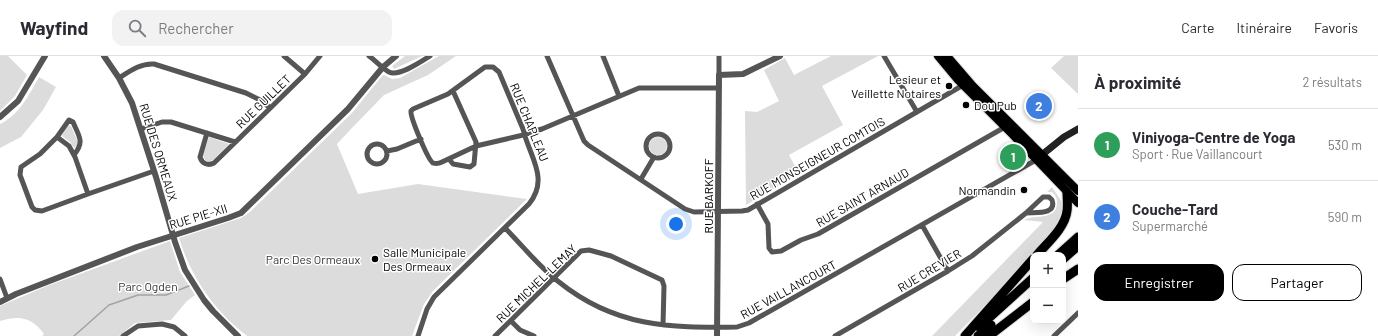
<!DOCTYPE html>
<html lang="fr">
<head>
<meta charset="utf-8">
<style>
  :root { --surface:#fff; --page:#f2f2f3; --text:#2b2b33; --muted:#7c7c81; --line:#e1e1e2; --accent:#000 }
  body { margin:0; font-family:Barlow,sans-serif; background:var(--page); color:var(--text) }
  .controls { position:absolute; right:12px; bottom:12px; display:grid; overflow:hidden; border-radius:8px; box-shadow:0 4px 16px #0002 }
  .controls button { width:36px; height:36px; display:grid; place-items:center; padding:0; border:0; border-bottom:1px solid var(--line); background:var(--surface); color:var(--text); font:20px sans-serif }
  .you { position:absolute; left:676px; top:168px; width:14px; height:14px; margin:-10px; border:3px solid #fff; border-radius:50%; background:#1a73e8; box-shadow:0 0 0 6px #1a73e833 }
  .badge { display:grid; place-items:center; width:26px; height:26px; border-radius:50%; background:var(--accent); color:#fff; font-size:13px; font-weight:700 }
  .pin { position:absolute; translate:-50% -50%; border:2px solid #fff; box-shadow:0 1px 4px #0006 }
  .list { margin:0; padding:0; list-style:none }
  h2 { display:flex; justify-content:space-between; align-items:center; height:52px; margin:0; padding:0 16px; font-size:17px }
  h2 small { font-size:13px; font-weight:400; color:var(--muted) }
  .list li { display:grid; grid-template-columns:26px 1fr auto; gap:12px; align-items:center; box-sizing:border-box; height:72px; padding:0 16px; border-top:1px solid var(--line) }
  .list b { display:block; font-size:15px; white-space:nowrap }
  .list p { margin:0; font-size:13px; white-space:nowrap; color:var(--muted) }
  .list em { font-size:13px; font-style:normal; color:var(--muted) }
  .actions { display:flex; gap:8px; padding:12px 16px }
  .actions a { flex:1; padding:9px 0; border:1px solid var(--accent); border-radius:12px; text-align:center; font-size:14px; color:var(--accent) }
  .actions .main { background:var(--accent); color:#fff }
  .icon { flex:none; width:22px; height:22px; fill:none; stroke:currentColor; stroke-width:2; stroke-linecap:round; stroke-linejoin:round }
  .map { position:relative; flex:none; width:1078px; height:280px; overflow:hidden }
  header { display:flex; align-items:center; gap:24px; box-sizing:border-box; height:56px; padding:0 20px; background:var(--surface); border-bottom:1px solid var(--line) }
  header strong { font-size:19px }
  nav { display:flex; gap:22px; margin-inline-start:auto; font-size:14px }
  .search { width:280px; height:36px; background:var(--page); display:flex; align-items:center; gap:10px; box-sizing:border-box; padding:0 14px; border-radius:12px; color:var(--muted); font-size:15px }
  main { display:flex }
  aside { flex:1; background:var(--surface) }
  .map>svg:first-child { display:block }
  .green { fill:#dcdcdc }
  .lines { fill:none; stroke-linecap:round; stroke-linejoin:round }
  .stream { stroke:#a3a3a3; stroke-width:1.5 }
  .primary-casing { stroke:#dbdbdb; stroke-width:10 }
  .motorway-casing { stroke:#dbdbdb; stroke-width:11 }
  .minor { stroke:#555; stroke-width:5 }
  .tertiary { stroke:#555; stroke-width:6 }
  .secondary { stroke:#222; stroke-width:7 }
  .primary { stroke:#000; stroke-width:8 }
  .motorway { stroke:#000; stroke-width:9 }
  .poi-dot { fill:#000; stroke:#fff; stroke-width:1.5 }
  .labels { text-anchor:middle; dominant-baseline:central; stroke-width:3; stroke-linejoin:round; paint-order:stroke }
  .poi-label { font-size:12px; fill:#000; stroke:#fff; text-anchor:end }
  .street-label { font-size:12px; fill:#000; stroke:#fff }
  .park-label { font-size:12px; fill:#333; stroke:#fff }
</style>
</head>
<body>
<header>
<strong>Wayfind</strong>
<div class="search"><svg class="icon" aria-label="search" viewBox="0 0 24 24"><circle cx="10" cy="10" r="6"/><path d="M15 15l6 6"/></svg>Rechercher</div>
<nav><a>Carte</a><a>Itinéraire</a><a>Favoris</a></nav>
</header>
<main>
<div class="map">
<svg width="1078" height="280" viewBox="0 0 1078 280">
  <rect width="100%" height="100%" fill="#fff"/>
  <path class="green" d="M0 0H8L27 19 15 40 0 55Z
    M405 0H422L394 13 392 10Z
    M439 0H456L428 19 384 39 351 73 337 88 358 138 418 128 527 143 433 235 424 248 412 280H247C214 255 191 221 179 182L241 162 250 156 352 57 382 20 384 19 392 23 400 22Z
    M831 0H878L822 30 843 69 789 99 799 117 746 149 745 55 757 56 779 45 764 14 785 2 794 19Z
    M1064 0H1078V38L1051 12Z
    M39 21 56 31 43 54 21 81 0 92V68C19 59 29 39 39 21Z
    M67 69 71 70 78 86V89L74 92 70 86 62 80Z
    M649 90a9 9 0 1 1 18 0a9 9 0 1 1-18 0Z
    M209 81 229 88 213 104 208 106 205 104 203 99Z
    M1052 131 1064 149 1060 167 1008 226 955 280H932L1043 166 1024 164C1034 158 1057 165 1057 147 1057 142 1056 140 1052 136H1047Z
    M170 185 180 216 195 239 187 245 171 264 135 267 119 280H42L44 278C32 261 19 259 0 265V250L47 230Z"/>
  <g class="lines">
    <path class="stream" d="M74 280 109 249 138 239H166L189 230"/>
    <g class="primary-casing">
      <path id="primary" d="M938 0 958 24 1012 78 1078 147
        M947 0 973 30 1078 135"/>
    </g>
    <g class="motorway-casing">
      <path id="motorway" d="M1037 199C1047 187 1065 172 1067 155 1068 149 1067 142 1067 136
        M1058 199 1078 181
        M1063 203 1078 190
        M1063 223 1078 213
        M979 271 1033 222
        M965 280 1033 203
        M978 280 991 269
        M989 280 1033 246"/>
    </g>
    <path class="minor" d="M284 0 305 18
      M369 0C376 5 382 12 389 16 399 21 422 5 430 0
      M547 0 584 85 588 89 685 153 694 156 742 155 748 154 965 28
      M603 0 619 40
      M719 0V19
      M884 0 917 56
      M119 22C130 15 141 7 154 8L246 37 262 45 270 52
      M141 73 162 66H171L235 86
      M207 77 200 101C202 108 208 110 214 107L305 18 320 0
      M646 90a12 12 0 1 1 24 0a12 12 0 1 1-24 0Z
      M57 81 69 90 75 101 88 138
      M367 98a10 10 0 1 1 20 0a10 10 0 1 1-20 0Z
      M387 95 397 93 421 83
      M74 99C85 85 79 81 73 66L69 64 57 81 40 98 21 111 20 119 32 151 35 154 42 155 88 138 154 115
      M449 103 453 108 470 111 474 108 476 86 453 35
      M641 123 654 101
      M1043 141H1049L1052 144C1057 159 1036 156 1026 157Z
      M757 148 768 168 769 192 772 196 781 195 801 184 818 178 1005 71
      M922 169 948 215
      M505 172C523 190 539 211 559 226 615 271 669 272 737 271L749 267 1036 104
      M0 223 7 242
      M511 265 520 274 534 280
      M123 280 138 270 162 268 174 271 185 280
      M418 280 427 253 434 241 529 148C550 122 529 100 523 73L499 16 493 11H485L448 38 413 53 411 55C410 61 428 104 433 107 436 108 440 107 442 106L476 90 519 80C527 78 535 75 542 73L639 32H719
      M495 280 581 195 589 194 611 200 662 224 664 230 663 269
      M835 280 948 215 972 200 1026 157
      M1054 280 1078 257"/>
    <path class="tertiary" d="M104 0 119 22 132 47 156 121 175 186 185 214 204 244 213 255 238 280
      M0 61 18 45 45 0
      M0 246 16 238 137 191 228 162 241 157 348 53 383 11 396 0
      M717 280 719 19 743 18 780 0"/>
    <path class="secondary" d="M1038 102 1064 81 1078 73"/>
    <use href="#primary" class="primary"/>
    <use href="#motorway" class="motorway"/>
  </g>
  <g class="poi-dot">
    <circle cx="949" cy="30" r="4"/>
    <circle cx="966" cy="49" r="4"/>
    <circle cx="1024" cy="134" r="4"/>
    <circle cx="375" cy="203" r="4"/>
  </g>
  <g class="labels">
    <g class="poi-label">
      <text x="941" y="23">Lesieur et<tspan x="941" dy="14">Veillette Notaires</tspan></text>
      <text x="974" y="49" text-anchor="start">Dou Pub</text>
      <text x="1016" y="134">Normandin</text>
      <text x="383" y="196" text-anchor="start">Salle Municipale<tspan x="383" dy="14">Des Ormeaux</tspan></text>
    </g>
    <g class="street-label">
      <text transform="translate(263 45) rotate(-44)">RUE GUILLET</text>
      <text transform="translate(530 66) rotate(68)">RUE CHAPLEAU</text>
      <text transform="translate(159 96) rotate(73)">RUE DES ORMEAUX</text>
      <text transform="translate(817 102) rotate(-30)">RUE MONSEIGNEUR COMTOIS</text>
      <text transform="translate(708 140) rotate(-90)">RUE BARKOFF</text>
      <text transform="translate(862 141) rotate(-30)">RUE SAINT ARNAUD</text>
      <text transform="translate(198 160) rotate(-17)">RUE PIE-XII</text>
      <text transform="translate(929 214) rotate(-31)">RUE CREVIER</text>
      <text transform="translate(536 227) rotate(-44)">RUE MICHEL-LEMAY</text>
      <text transform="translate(788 233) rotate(-29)">RUE VAILLANCOURT</text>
    </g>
    <g class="park-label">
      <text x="313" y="203">Parc Des Ormeaux</text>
      <text x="148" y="230">Parc Ogden</text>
    </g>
  </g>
</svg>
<div class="controls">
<button>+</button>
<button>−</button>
</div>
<div class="you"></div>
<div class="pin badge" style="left:1013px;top:101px;background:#2e9e5b">1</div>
<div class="pin badge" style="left:1039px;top:50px;background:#3f7fe0">2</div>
</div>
<aside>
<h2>À proximité<small>2 résultats</small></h2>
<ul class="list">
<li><span class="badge" style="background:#2e9e5b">1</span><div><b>Viniyoga-Centre de Yoga</b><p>Sport · Rue Vaillancourt</p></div><em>530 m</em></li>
<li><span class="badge" style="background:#3f7fe0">2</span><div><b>Couche-Tard</b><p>Supermarché</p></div><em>590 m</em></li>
</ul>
<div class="actions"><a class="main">Enregistrer</a><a>Partager</a></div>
</aside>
</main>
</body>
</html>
